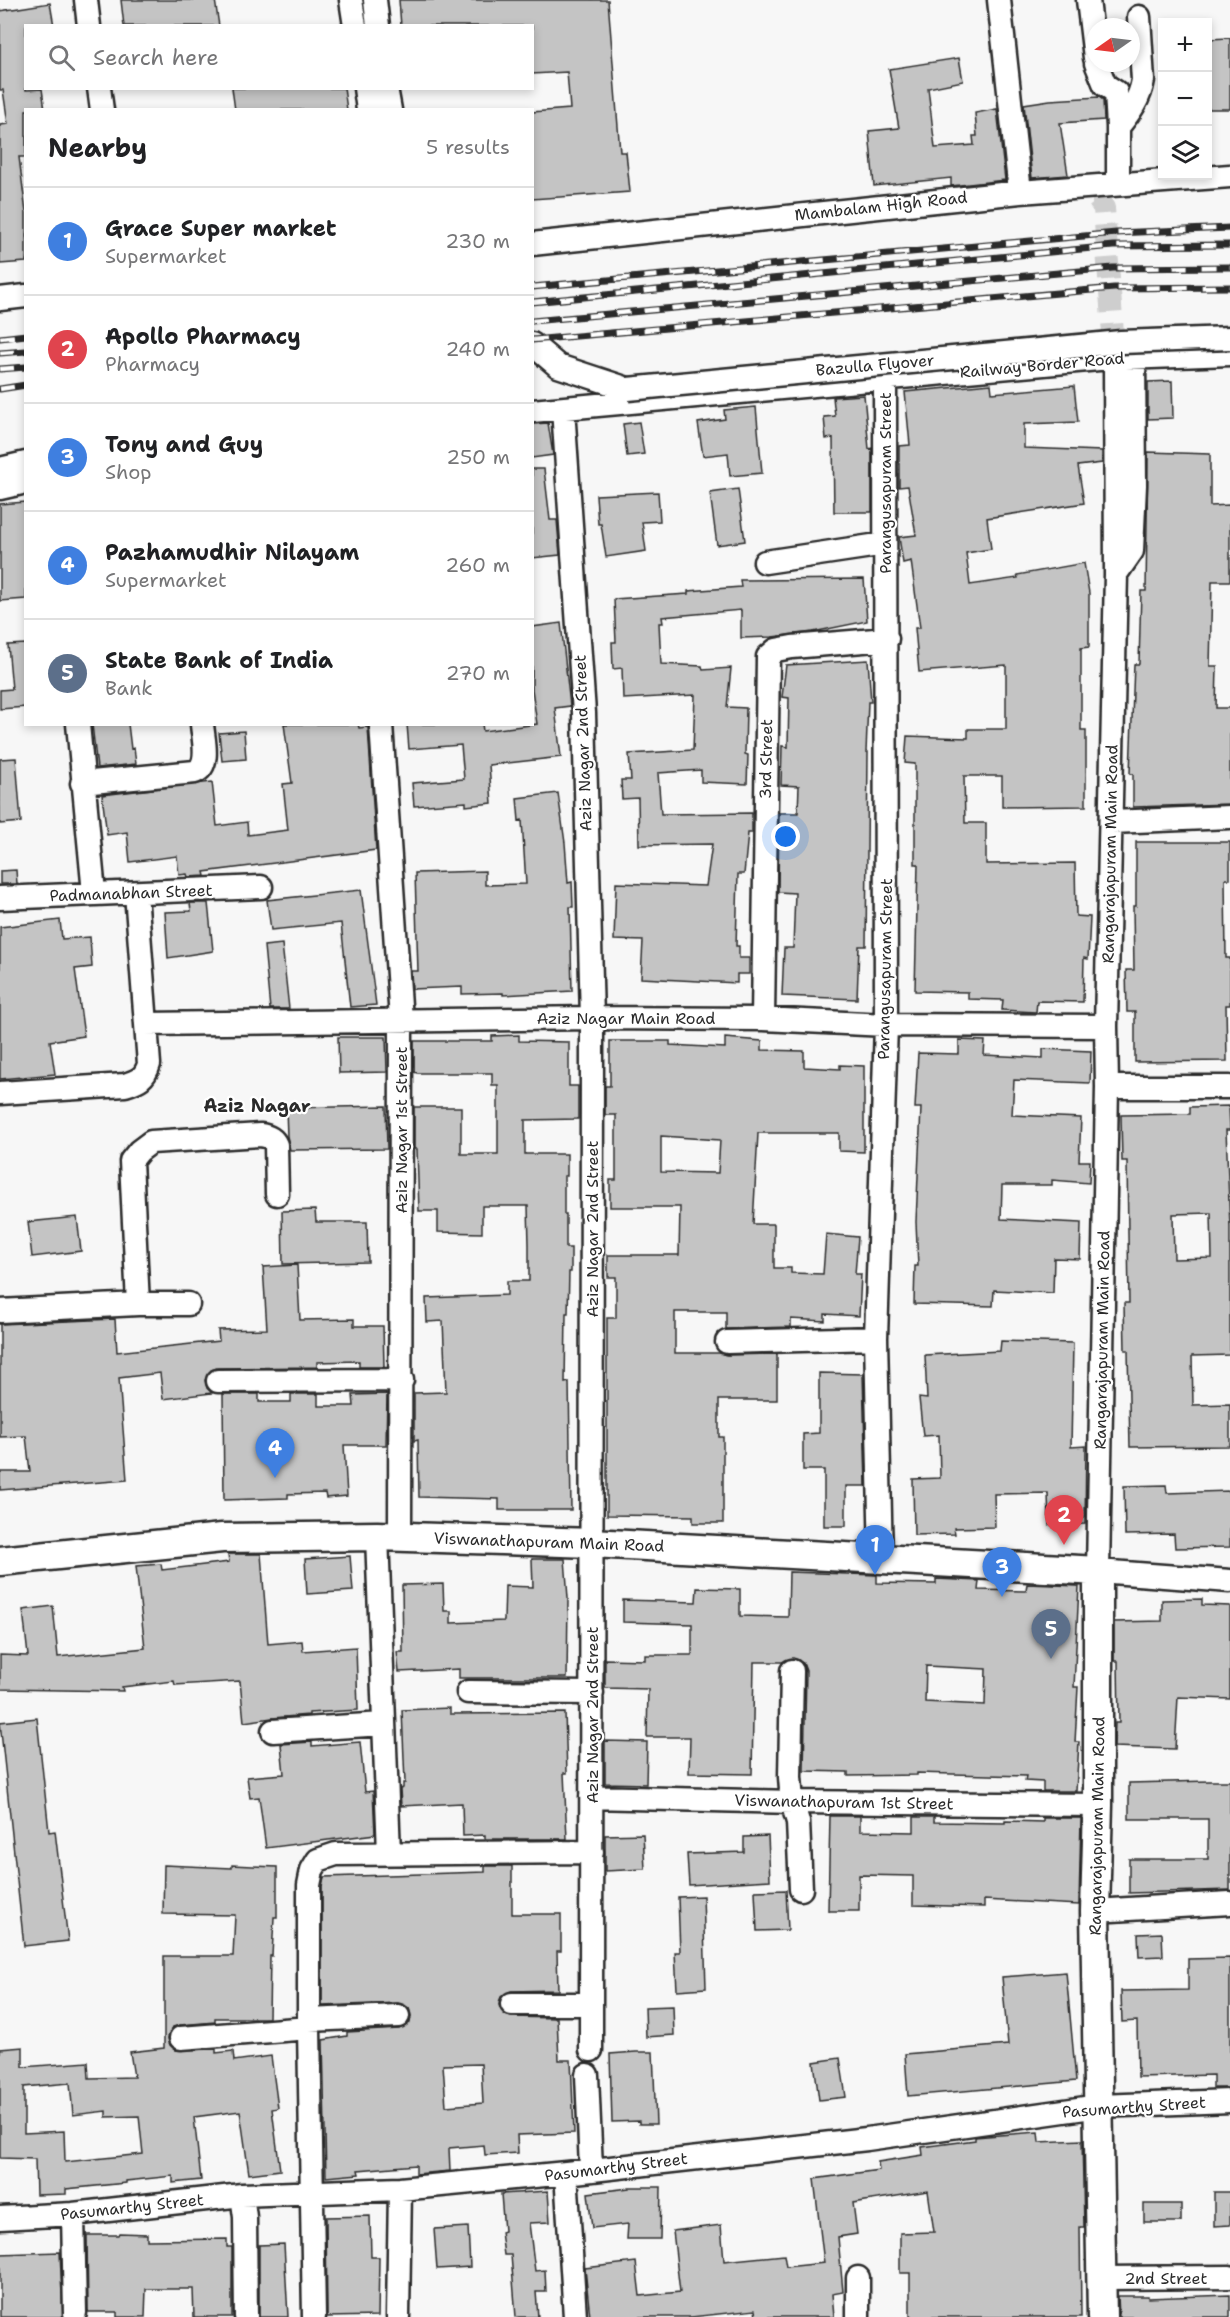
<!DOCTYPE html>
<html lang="en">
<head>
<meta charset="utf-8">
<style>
  :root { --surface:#fff; --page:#f2f2f2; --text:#202124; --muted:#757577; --line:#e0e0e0; --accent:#0b8043 }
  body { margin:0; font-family:"Shantell Sans",sans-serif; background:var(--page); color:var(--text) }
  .controls { position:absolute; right:18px; top:18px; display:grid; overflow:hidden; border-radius:0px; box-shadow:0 3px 9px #0003 }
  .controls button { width:54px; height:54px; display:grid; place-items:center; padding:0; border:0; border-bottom:2px solid var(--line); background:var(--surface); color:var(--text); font:30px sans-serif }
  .compass { position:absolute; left:1086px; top:18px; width:54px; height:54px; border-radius:50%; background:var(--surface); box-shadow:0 3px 9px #0003; rotate:256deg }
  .you { position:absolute; left:786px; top:837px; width:21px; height:21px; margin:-15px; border:4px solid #fff; border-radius:50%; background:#1a73e8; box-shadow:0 0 0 9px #1a73e833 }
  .badge { display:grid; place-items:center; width:39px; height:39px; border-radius:50%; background:var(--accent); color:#fff; font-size:20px; font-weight:700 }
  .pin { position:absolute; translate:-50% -50px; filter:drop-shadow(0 2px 3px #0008) }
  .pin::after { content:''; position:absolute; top:32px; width:21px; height:18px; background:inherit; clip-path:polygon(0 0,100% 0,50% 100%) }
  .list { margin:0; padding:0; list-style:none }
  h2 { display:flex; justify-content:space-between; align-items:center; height:78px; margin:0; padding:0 24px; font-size:26px }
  h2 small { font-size:20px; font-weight:400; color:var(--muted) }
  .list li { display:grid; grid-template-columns:39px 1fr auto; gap:18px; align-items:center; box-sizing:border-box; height:108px; padding:0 24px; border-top:2px solid var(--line) }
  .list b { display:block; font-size:22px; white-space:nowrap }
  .list p { margin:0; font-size:20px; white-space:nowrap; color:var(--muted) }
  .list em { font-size:20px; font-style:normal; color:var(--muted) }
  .icon { flex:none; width:33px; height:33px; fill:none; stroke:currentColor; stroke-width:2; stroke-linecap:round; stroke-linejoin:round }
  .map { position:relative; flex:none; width:1230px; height:2317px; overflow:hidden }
  .search { position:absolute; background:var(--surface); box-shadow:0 3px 9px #0003; left:24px; top:24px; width:510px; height:66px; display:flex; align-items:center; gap:15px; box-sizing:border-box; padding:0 21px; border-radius:0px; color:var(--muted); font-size:22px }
  .panel { position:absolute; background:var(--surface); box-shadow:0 3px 9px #0003; left:24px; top:108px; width:510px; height:618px; border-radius:0px }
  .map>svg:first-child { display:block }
  .building { fill:#c4c4c4; stroke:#2b2b2b; stroke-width:1.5; fill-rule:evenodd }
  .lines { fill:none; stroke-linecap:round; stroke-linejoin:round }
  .minor-tunnel { stroke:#cecece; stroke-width:22; stroke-dasharray:22 11; stroke-linecap:butt }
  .minor-casing { stroke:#2b2b2b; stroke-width:27 }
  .major-casing { stroke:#2b2b2b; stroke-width:33 }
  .minor { stroke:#fff; stroke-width:22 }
  .major { stroke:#fff; stroke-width:28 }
  .rail-casing { stroke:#2b2b2b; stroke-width:7 }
  .rail { stroke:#fff; stroke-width:4.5; stroke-dasharray:14; stroke-linecap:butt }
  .minor-bridge-casing { stroke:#2b2b2b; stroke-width:27; stroke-linecap:butt }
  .minor-bridge { stroke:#fff; stroke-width:22 }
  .labels { text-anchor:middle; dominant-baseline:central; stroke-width:4.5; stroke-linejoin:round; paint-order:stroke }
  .street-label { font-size:16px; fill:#2b2b2b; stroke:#fff }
  .neighbourhood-label { font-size:18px; font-weight:bold; fill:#2b2b2b; stroke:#fff }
</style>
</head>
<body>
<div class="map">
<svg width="1230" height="2317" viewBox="0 0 1230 2317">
  <rect width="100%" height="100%" fill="#f7f7f7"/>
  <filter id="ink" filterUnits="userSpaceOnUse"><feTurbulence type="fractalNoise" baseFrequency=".0167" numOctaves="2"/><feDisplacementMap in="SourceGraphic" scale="12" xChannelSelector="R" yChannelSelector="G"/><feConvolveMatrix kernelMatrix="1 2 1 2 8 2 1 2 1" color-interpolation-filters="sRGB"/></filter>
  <g filter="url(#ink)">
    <path class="building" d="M121 0H215L219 26H124Z
      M399 0H608L620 152H626L630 192 532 199V112L570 109 567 72 532 74V26H401Z
      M50 3 54 26H26V90L42 89 45 110H26V157H19L26 213V262L0 264V125L8 124 3 90H0V11Z
      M1230 38V109H1208V39Z
      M959 58 963 81 928 88 935 148 974 145 973 136H977L975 113 997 109 1005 180 951 186V178L874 186 869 131 899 128 889 69Z
      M232 88H344L347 110H235Z
      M1099 97 1103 100 1104 120 1060 123 1068 175 1032 178 1024 104 1050 100Z
      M1172 381 1173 418 1148 419V382Z
      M991 384 992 393 1074 386 1078 422 1024 424V448L1102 451V463L1078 466 1084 503 987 518 991 549 966 553 970 585 1018 578 1017 575 1084 563 1089 593V647L1081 648V730H1086V806L1002 807V776H964L965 823H986V864L1075 863 1076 916 1090 917 1088 959 1084 958 1083 1002 1037 1001 1036 1012 1002 1010 1003 1000 968 999V992L915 991 918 864H915V764L905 763 907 736 968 738V729H1006V665L919 672 915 628H920L911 561 903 563 899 537 916 535 908 486 899 487V446L910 445 905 392Z
      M864 395 869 449 872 448V512H834L833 438 826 439 824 417 835 416 833 397Z
      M756 407 762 473 730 476 728 453 703 456 698 423 725 419 724 410Z
      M639 422 644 454 627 456 623 424Z
      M548 423 553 455 532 458V424Z
      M1148 452 1210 454V506L1230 505V581H1212L1210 666H1217L1216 708H1230V804L1133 807V774H1130L1134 664H1139L1141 591H1146Z
      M532 469H544L550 520H557L560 555 532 558Z
      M738 489 745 541 717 545 710 493Z
      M658 492 660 521 642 522 646 551 606 557 601 524H598L596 495Z
      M26 502V599L0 601V504Z
      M864 579 867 621 813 632 772 637 741 638V610L662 617 663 623H659L661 664 702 666 703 670 731 668 727 707 746 708 745 754 748 755 747 784 701 782V770L658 773 661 814 752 813V833H748L744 874H738L736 946H739V958H749V974H737V983L641 978 643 941 614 940 616 883 706 886 712 844 639 845 638 798 622 799 621 780H631L629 754 693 750 695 695 623 699 622 668 613 669 612 642H616L614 599 688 594V591L741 587 740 580Z
      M561 623 570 706 555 708 561 757 489 765 492 803 466 806V802L414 806 412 783 464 779 461 745 409 749 407 724H482L483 731 537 724 532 689V627Z
      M26 644V707L0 709V690L12 689 8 645Z
      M868 660 871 702H868L866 752H868L866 946H859L857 999 782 996 784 948H793L795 893 778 892 779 813H798L799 786 781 785 782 746 788 747 789 698 782 697 786 665Z
      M92 724H128L131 749 134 748 136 764 97 768Z
      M284 724H358L359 728 368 727 376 850 204 872 205 876 188 877 187 874 179 875 177 856 130 862 127 832 107 835 102 795 212 782 217 826 247 822 248 835 288 830 283 784 292 783Z
      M244 731 246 759 222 761 219 733Z
      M16 758 21 822 0 824V759Z
      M558 793 565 843 568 883 572 882 573 907H570L572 991 503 995V993L462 994V987L412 989 411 971H418L415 873 485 871V885L526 884 522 820 519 821 517 798Z
      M1136 842H1230V879H1225L1226 958H1230V1005H1226L1227 1061 1135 1062V1012H1127L1126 970H1134L1133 906H1136Z
      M16 870 17 884H0V871Z
      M361 890 376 1005 350 1007 341 923 271 930 267 900Z
      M190 903H208L213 951 168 958 165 912 191 911Z
      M60 920 62 939 90 937 92 967 75 969 84 1036 50 1041 55 1074 0 1079V927Z
      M282 944 289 1009H270L264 946Z
      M519 1035V1041L569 1042V1086H578V1119L525 1120V1154H567V1176H564V1214H566V1248H571V1272H569L568 1313H566L565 1383 569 1382 571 1510H499V1499L419 1497 418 1440 414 1441V1393L446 1392 443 1321 427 1322 426 1298 507 1295V1281H529V1244L528 1206H482V1233L438 1232V1211H419L417 1149H414V1107H461V1154H498V1085H492V1073H417L414 1072V1041H492V1036Z
      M338 1037H386L387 1072 339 1073Z
      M725 1038 762 1041V1050L804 1051V1067L840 1069V1065L864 1066V1152L839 1151V1133H758L753 1224H774V1268H791V1273L823 1274 826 1234 858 1237 855 1274H861L859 1316 825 1314V1321L791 1319V1327L726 1329V1312H675V1353H719L727 1355 777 1354V1400H719V1437H723V1523H693V1516L607 1515V1318H616V1277H608V1255H679L680 1207H610V1180H616V1115H605V1086H610V1041H670V1045L725 1048ZM661 1136 720 1140 718 1173 661 1172Z
      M959 1040 985 1041 984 1055 1043 1058V1049L1091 1051 1090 1083 1014 1080 1012 1115 1081 1118 1079 1161H1090L1089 1183 1052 1180V1185H1002L1001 1219 1081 1223 1080 1259 1054 1258 1053 1293 994 1290 993 1306 914 1304 915 1266H918L916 1222 921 1108H915L918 1053 959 1054Z
      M386 1106 387 1149 290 1150 287 1136 286 1108Z
      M1229 1106 1230 1130H1226L1230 1227V1355L1192 1356 1193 1405 1230 1404V1446L1130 1447 1128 1350H1125L1124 1303H1129L1127 1161H1122L1121 1115 1190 1114V1107ZM1211 1213 1212 1258 1174 1259 1173 1214Z
      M315 1210 316 1222H367L368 1262 283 1264 282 1211Z
      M77 1217 81 1251 32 1257 28 1222Z
      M297 1265 300 1320 354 1319V1326H383L384 1367H359V1361L317 1362V1367L217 1368 211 1370 205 1380 207 1388 212 1393 163 1399 160 1373 119 1378 127 1480 0 1490V1472H30L26 1436 0 1437V1324L115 1319 117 1352 219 1341 218 1330 267 1329 263 1267Z
      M1001 1341 1073 1343 1071 1447 1086 1446 1085 1524 1049 1525 1048 1493 994 1494 995 1527 954 1528 955 1534 914 1535 913 1479 940 1478 939 1435 923 1436 919 1398 927 1399 925 1355 1000 1351Z
      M819 1373 863 1374 866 1486H846V1526H824V1470H803V1434L819 1433Z
      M223 1394H259V1402H291V1394H318V1406H354L353 1395 387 1394 386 1445H344L347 1496 326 1498 325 1493 288 1494V1498L224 1500Z
      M1166 1485 1167 1493 1230 1491V1547L1175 1548 1174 1534 1125 1535 1124 1486Z
      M228 1554H261L268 1644 302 1641 303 1651 356 1647 358 1710 309 1713V1715L272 1718 244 1722 240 1681 175 1685 174 1681 122 1687 123 1691 0 1689V1655L28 1656 23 1610 53 1606 58 1657 145 1648 136 1566 161 1564 162 1570 229 1562Z
      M350 1556 353 1591 307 1594 305 1559Z
      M532 1559H565L568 1598 567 1678H459V1669L399 1672 397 1652H403L402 1585 443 1584 444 1611H451V1623L504 1621 505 1586 533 1587Z
      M789 1572 877 1575V1583L936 1584V1579L979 1581 978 1590 1026 1591 1027 1584 1079 1586 1074 1687H1078L1075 1742H1079L1076 1791H1043V1782L1025 1781 1026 1776 917 1773V1775L848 1776V1772L804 1771 806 1671 803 1663 793 1658 782 1662H754L752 1774 689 1773 690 1737H647L648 1689 605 1688V1659L645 1660V1655H692V1624L623 1622V1600L696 1602 697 1588 740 1589V1616L788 1617ZM926 1666 986 1669 985 1705 925 1702Z
      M1202 1599V1605L1230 1606V1699L1178 1697 1175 1749 1114 1747 1115 1723H1119L1118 1661H1114V1622L1162 1621V1600Z
      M450 1708V1714L565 1713 567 1773H564L567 1839H485V1835L463 1836 462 1803 401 1806 400 1789 403 1788V1783H405L402 1710Z
      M37 1718 49 1832 55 1831 68 1941 24 1946 0 1722Z
      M605 1741 647 1742 646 1784 605 1783Z
      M312 1742V1746L360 1742 365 1792 373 1791 375 1834 266 1848 259 1797 250 1798 247 1777 284 1774 281 1744Z
      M1210 1781H1230V1890L1129 1893V1859H1208V1819H1129V1783Z
      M830 1816H860V1831L914 1832V1817H934V1822L1005 1823V1821L1043 1822V1818H1081L1079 1905 984 1900V1907L913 1905V1876L859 1875V1911H828Z
      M643 1834 645 1869 605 1871V1835Z
      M768 1836 770 1880 689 1885 687 1854 744 1852V1837Z
      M164 1865 232 1868V1865L277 1867V1917H274L272 1956H270L269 2018H215V2022L180 2025 173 2027 168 2038 170 2045 176 2050 216 2049V2053L233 2051 234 2061 271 2056 278 2108 272 2109 280 2170 249 2174 240 2111 194 2117 201 2180 173 2183V2176L126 2181V2183L66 2189V2194L36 2195 35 2159 0 2158V2049L23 2047V2067L88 2062 89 2078 134 2077 130 2052 164 2048V1956H233L235 1915 163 1914ZM70 2083 73 2115 106 2111V2117L139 2116 143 2154 65 2162 64 2131 24 2133V2087Z
      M485 1866H512V1914H561V1951H557L558 1990 511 1991 501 1997 499 2005 505 2015 511 2017 557 2018 559 2060H571L574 2133 517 2135 518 2153 485 2155 484 2145 449 2148 450 2171 416 2174V2165L358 2170 359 2174 326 2177 323 2040 347 2036V2032L399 2029 410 2023 411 2016 409 2008 398 2003 322 2006V1886L324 1877 485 1872ZM481 2064 483 2103 446 2106 443 2065Z
      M786 1890 788 1930 757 1931 755 1891Z
      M703 1896 706 1988 677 1990 675 1952H680L678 1897Z
      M1162 1933 1163 1956 1139 1957 1138 1934Z
      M1230 1958V2088H1213V2075L1138 2077 1137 2021 1122 2022 1121 1991 1188 1990V1959Z
      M1066 1972 1076 2081 908 2096 905 2054 1008 2045 1002 1977Z
      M673 2006 674 2035 646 2037 645 2007Z
      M636 2052H653L656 2124H639V2121L612 2122 610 2054Z
      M840 2058 846 2097 819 2100 814 2062Z
      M1038 2132 1039 2142 1082 2140 1084 2227H1080L1081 2317H910V2273H900V2233L934 2232 928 2191 853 2203 857 2234 838 2237 843 2292 832 2294 834 2317H756L755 2310 691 2317H590L585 2268 636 2262 640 2296 680 2292 673 2231 721 2225 724 2261 784 2255 786 2267 824 2263 814 2179 879 2170 878 2162 923 2155 922 2147 975 2140V2137Z
      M629 2187H661L660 2239H627L628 2224 592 2228 588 2193 629 2188Z
      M548 2191 550 2222 529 2223 535 2271 545 2270 546 2292H536L538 2317H516L511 2255H504L501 2232 504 2231 501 2194Z
      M1214 2192H1230V2225L1214 2226Z
      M1144 2204H1181V2222H1144Z
      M370 2216 371 2257H379L378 2316 327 2317 326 2217Z
      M468 2227 470 2267 437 2269 434 2229Z
      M119 2233 147 2234V2240L227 2239V2247H232V2317H194L193 2289H146L145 2317H117V2312H88L87 2235H118Z
      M284 2244 288 2317H259V2245Z
      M60 2252 63 2317H0V2254Z
      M1230 2295V2317H1119L1118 2296H1148V2298Z"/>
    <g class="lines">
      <path class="minor-tunnel" d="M1092 200H1098L1104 208 1115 362"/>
      <g class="minor-casing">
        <path id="minor" d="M86 0 89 26
          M351 0 355 26
          M375 0 378 26
          M999 0 1020 192
          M1088 0 1095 58
          M1096 63 1105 85 1116 92 1118 127V184
          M99 88 102 110
          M365 88 368 110
          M386 88 390 110
          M1118 127C1130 112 1140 99 1143 80L1139 17
          M532 244 1020 192 1230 176
          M0 299 26 296
          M532 344 558 366 628 389
          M1115 363 1116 574 1106 1026 1107 1087 1098 1571 1230 1581
          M563 409 584 713 592 1018 591 2050
          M532 411 1099 359 1230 354
          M0 469 26 463
          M0 488 26 482
          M765 562 885 544
          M1116 574 1132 551 1135 485 1134 357
          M78 724 94 893
          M381 724 401 1020 400 1536
          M82 783 195 772C211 765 203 739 202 724
          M1112 822 1230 817
          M0 898 261 887
          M763 1019 768 657 776 650 792 647 887 639
          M146 1024 592 1018 763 1019 886 1025 1106 1026
          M1107 1087H1230
          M0 1093 125 1085C138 1081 145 1078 149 1064L136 893
          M138 1304 131 1161 139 1151 151 1142 260 1135C268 1136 273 1138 276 1145L277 1194
          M0 1311 138 1304H188
          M727 1342 876 1338
          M218 1381 402 1380
          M377 1536 389 1853
          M881 1560 876 1338 886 1025 885 379
          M792 1671 790 1777 792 1802 798 1822 801 1889
          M468 1692 592 1693
          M273 1731 383 1724
          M591 1797 792 1802 1098 1805
          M1095 1911 1230 1903
          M512 2004H591
          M309 2020 398 2016
          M181 2038 309 2028
          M587 2075 591 2169
          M566 2173 575 2317
          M242 2195 245 2217 246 2317
          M73 2214 75 2313
          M0 2218 73 2214 242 2195 400 2189 566 2173 867 2139 1099 2106 1230 2101
          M858 2278V2317
          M1102 2278 1230 2277
          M314 2317 309 2028V1885L312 1870 318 1860 336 1854 592 1852
          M398 2317 400 2189"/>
      </g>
      <g class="major-casing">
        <path id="major" d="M0 1561 222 1538 377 1536 592 1543 1098 1571V1805L1095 1911 1102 2317"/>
      </g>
      <use href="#minor" class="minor"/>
      <use href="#major" class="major"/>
      <g class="rail-casing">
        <path id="rail" d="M532 287 1116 233 1230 228
          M532 302 1113 246 1230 245
          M532 321 1113 268 1230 267
          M0 338 26 335
          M532 340 1114 288 1230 287
          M0 353 26 351
          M0 369 26 367
          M0 389 26 385"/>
      </g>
      <use href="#rail" class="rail"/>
      <g class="minor-bridge-casing">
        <path id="minor-bridge" d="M628 389 1121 342 1230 338"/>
      </g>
      <use href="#minor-bridge" class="minor-bridge"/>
    </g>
  </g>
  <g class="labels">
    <g class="street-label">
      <text transform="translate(881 206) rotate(-6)">Mambalam High Road</text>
      <text transform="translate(875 365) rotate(-5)">Bazulla Flyover</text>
      <text transform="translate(1042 365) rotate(-5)">Railway Border Road</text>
      <text transform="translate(885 483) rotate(-90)">Parangusapuram Street</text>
      <text transform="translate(583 743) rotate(-92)">Aziz Nagar 2nd Street</text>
      <text transform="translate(766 759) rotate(-89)">3rd Street</text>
      <text transform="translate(1110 854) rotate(-89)">Rangarajapuram Main Road</text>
      <text transform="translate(131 893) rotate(-2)">Padmanabhan Street</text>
      <text transform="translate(885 969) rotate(-89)">Parangusapuram Street</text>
      <text x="626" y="1018">Aziz Nagar Main Road</text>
      <text transform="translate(401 1130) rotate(-90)">Aziz Nagar 1st Street</text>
      <text transform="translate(592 1229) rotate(-90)">Aziz Nagar 2nd Street</text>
      <text transform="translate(1102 1340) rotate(-89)">Rangarajapuram Main Road</text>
      <text transform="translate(549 1542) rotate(2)">Viswanathapuram Main Road</text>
      <text transform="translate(592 1715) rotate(-90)">Aziz Nagar 2nd Street</text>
      <text transform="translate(844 1802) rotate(1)">Viswanathapuram 1st Street</text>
      <text transform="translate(1097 1826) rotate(-89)">Rangarajapuram Main Road</text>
      <text transform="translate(1134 2107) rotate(-4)">Pasumarthy Street</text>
      <text transform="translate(616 2167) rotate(-7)">Pasumarthy Street</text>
      <text transform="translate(132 2207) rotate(-6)">Pasumarthy Street</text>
      <text x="1166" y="2278">2nd Street</text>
    </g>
    <g class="neighbourhood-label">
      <text x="257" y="1106">Aziz Nagar</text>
    </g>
  </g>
</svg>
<div class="controls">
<button>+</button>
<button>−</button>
<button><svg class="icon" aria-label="layers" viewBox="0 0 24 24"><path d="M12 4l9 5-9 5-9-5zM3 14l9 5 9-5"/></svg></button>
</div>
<svg class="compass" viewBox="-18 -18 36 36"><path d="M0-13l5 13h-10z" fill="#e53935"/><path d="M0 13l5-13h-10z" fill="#757577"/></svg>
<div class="you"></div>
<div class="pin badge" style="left:875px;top:1575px;background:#3f7fe0">1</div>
<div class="pin badge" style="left:1064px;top:1545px;background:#e0444e">2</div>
<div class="pin badge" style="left:1002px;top:1597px;background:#3f7fe0">3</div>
<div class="pin badge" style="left:275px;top:1478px;background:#3f7fe0">4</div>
<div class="pin badge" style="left:1051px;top:1659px;background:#5c6f8a">5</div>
<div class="search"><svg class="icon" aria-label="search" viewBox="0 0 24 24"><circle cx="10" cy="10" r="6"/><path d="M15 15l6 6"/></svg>Search here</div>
<section class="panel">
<h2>Nearby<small>5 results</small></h2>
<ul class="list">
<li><span class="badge" style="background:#3f7fe0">1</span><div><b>Grace Super market</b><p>Supermarket</p></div><em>230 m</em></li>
<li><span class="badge" style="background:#e0444e">2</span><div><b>Apollo Pharmacy</b><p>Pharmacy</p></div><em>240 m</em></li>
<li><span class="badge" style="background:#3f7fe0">3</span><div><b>Tony and Guy</b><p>Shop</p></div><em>250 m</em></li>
<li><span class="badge" style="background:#3f7fe0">4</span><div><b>Pazhamudhir Nilayam</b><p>Supermarket</p></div><em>260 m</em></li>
<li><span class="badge" style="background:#5c6f8a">5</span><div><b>State Bank of India</b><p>Bank</p></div><em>270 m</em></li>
</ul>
</section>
</div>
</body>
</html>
